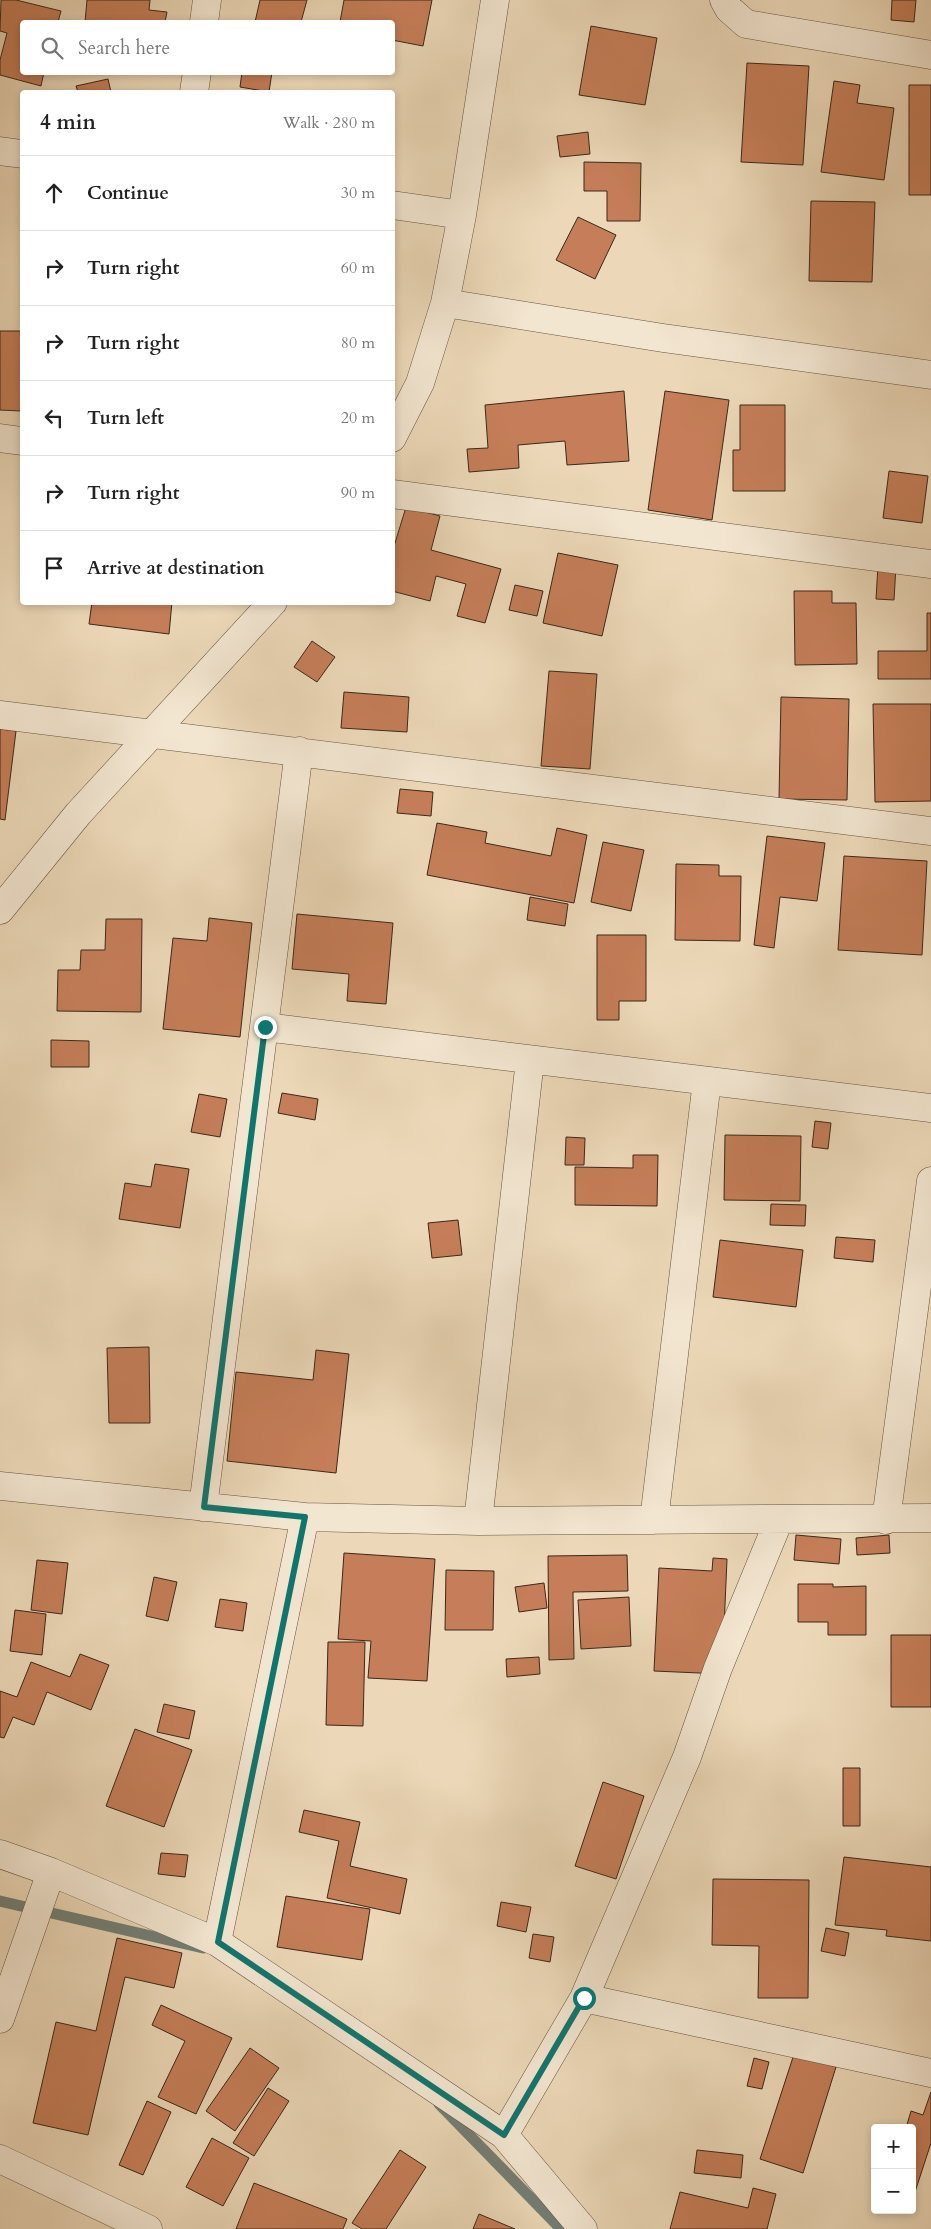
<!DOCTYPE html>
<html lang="en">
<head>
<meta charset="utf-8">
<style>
  :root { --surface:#fff; --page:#f6f6f6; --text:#222; --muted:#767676; --line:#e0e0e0 }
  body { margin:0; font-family:Cardo,serif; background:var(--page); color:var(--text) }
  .controls { position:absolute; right:15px; bottom:15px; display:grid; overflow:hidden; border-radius:5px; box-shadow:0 2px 8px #0003 }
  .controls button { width:45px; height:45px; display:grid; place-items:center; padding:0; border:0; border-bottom:1px solid var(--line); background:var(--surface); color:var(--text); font:25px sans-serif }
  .stop { position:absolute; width:15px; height:15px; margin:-11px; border:4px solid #0f766e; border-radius:50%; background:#fff }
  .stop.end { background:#0f766e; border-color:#fff; box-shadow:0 1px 5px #0008 }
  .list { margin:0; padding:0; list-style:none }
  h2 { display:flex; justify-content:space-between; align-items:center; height:65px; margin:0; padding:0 20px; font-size:21px }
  h2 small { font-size:16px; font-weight:400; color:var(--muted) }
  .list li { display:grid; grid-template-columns:32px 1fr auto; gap:15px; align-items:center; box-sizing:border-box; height:75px; padding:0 20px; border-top:1px solid var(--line) }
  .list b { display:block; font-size:19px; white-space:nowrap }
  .list em { font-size:16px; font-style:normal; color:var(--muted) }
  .icon { flex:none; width:28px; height:28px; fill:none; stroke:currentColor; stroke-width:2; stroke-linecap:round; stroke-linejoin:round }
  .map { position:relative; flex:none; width:931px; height:2229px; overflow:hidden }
  .search { position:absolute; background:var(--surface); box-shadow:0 2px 8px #0003; left:20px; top:20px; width:375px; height:55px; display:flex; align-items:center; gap:12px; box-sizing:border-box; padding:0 18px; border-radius:5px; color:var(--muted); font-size:19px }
  .panel { position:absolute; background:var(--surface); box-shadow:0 2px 8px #0003; left:20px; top:90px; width:375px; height:515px; border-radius:5px }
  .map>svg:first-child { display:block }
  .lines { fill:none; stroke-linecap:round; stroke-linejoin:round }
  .stream { stroke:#737f76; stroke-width:11 }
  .building { fill:#c57e59; stroke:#3a281a }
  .minor-casing { stroke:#665442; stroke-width:29 }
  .minor { stroke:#f3e6d1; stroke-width:28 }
  .route { stroke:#0f766e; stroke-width:6 }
</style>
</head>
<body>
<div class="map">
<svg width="931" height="2229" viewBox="0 0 931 2229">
  <rect width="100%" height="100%" fill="#ecd8b8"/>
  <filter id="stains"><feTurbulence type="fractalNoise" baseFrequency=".004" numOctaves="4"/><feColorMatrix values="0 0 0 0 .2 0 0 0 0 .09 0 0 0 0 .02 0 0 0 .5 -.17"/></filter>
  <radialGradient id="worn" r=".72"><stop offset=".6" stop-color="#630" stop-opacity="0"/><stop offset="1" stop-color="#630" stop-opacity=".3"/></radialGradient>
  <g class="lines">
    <path class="stream" d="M0 1901 203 1948
      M439 2104 561 2229"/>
  </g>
  <path class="building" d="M1 0H16L61 11 58 22H22V72H44L41 86 0 75V60L7 33 0 31Z
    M87 0H150L149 10 167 12 165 22H85Z
    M260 0H307L301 22H255Z
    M344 0H432L423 46 392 40V22H340Z
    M892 0H916L914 22 891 20Z
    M591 26 657 38 645 105 579 95Z
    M747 63 809 66 803 165 741 162Z
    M242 72H272L269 92 240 87Z
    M108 79 111 92H78L76 86Z
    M834 81 860 85 857 103 894 108 884 180 821 172Z
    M909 85H931V195H909Z
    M588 132 590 154 560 157 557 136Z
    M584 162 641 163 640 221H607V191H584Z
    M811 201 875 202 872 282 809 281Z
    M578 217 616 235 595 279 556 260Z
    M0 331H22L21 411 0 410Z
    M624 391 629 461 567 465 565 441 518 445 519 468 469 472 467 449 488 448 485 405Z
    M665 391 729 400 712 520 648 510Z
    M740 405H785V491H733V450H740Z
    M889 471 928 476 922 523 883 518Z
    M406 507 440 516 431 550 501 569 485 623 457 616 466 584 436 576 430 601 392 591V553Z
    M558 553 618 565 602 636 543 623Z
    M878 565 896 566 894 600 876 599Z
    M515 585 543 591 537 616 509 610Z
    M794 591H832V603H856L857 664 795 665Z
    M92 602H172L169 634 89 624Z
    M927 613H931V679H878V651H927Z
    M312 641 335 657 317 682 294 667Z
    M549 671 597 674 590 769 541 766Z
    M344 692 409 697 407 732 341 728Z
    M781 697 849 699 847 800 779 799Z
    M873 704H931V801L875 802Z
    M0 729 16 731 5 820 0 819Z
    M400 789 433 792 431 816 397 813Z
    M437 823 487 832 485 843 551 856 557 828 587 835 574 903 427 875Z
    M767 836 825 843 817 901 780 897 774 948 754 945Z
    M603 842 644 850 631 911 591 902Z
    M844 856 927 861 922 955 838 950Z
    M676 864 719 865V876H741L740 941 675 940Z
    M530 897 568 904 565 926 527 920Z
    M297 914 393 923 386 1004 347 1001 349 974 292 969Z
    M209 918 252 923 240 1037 163 1029 173 938 207 941Z
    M106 919H142L141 1012 57 1011 58 970H80L81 950H105Z
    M597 935H646V1001H619V1020H597Z
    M51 1040 89 1041V1067H51Z
    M282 1093 318 1099 315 1120 278 1113Z
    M199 1094 227 1099 220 1137 191 1132Z
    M815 1121 831 1123 828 1149 812 1147Z
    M725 1135 801 1136 800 1201 724 1200Z
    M566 1137 585 1138 584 1165H565Z
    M633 1155H658L657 1206 575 1205V1167L633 1168Z
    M155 1164 189 1169 180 1228 119 1219 125 1183 151 1187Z
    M771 1204 806 1205 805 1226 770 1225Z
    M458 1220 462 1255 432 1258 428 1223Z
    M836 1237 875 1240 873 1262 834 1258Z
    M720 1240 803 1250 796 1307 713 1297Z
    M149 1347 150 1423H109L107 1348Z
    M316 1350 349 1354 336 1473 227 1461 236 1372 313 1380Z
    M796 1535 841 1539 839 1564 794 1560Z
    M889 1535 890 1553 857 1555 856 1538Z
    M344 1553 435 1559 427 1681 368 1678 371 1641 338 1639Z
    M627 1555 628 1591 573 1592 574 1659 549 1660 548 1556Z
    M713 1558 727 1559 722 1674 654 1671 659 1568 712 1571Z
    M37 1560 68 1563 62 1614 31 1610Z
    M446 1570 494 1571 493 1630H445Z
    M154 1577 177 1582 168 1621 146 1616Z
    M544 1583 547 1608 519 1612 515 1587Z
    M798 1584H833V1587L866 1586V1635H828V1622H798Z
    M629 1597 631 1646 581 1649 578 1600Z
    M220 1599 247 1603 243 1631 215 1627Z
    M15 1610 46 1614 42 1655 10 1651Z
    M891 1635H931V1707H891Z
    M328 1642H365L363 1726 326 1725Z
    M80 1654 109 1665 91 1710 47 1692 34 1725 13 1717 4 1738 0 1737V1691L17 1697 31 1662 70 1677Z
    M539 1657 540 1674 507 1677 506 1659Z
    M164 1704 195 1711 189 1739 157 1732Z
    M135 1729 192 1750 164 1827 106 1806Z
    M843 1768H860V1826H843Z
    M603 1782 644 1796 616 1879 575 1866Z
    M304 1810 360 1822 350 1866 407 1879 400 1914 327 1898 339 1841 299 1832Z
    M161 1853 188 1855 185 1877 158 1874Z
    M844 1857 931 1867V1941L886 1936 887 1930 835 1925Z
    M713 1879 809 1880 808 1998H758L759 1946 712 1945Z
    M286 1896 370 1909 362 1960 277 1947Z
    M501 1902 531 1907 526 1932 497 1926Z
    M826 1928 849 1933 845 1956 821 1951Z
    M533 1934 554 1937 550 1962 529 1958Z
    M117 1938 182 1953 174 1988 125 1977 88 2135 33 2123 56 2022 96 2031Z
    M161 2005 232 2038 196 2114 158 2097 185 2041 152 2025Z
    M250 2048 279 2068 235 2131 206 2111Z
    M794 2054 836 2067 803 2173 760 2159Z
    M754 2058 769 2062 762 2089 747 2086Z
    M268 2088 289 2101 254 2156 233 2143Z
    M931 2092V2143L913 2198 912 2128H906L911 2111 923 2115Z
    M147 2101 171 2112 143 2175 119 2165Z
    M212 2138 249 2158 223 2206 186 2187Z
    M400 2150 426 2167 386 2229H362L352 2223Z
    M697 2150 743 2155 741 2178 694 2173Z
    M254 2183 347 2219 343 2229H236Z
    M753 2188 776 2194 767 2229H670L680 2192 748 2208Z
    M479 2214 515 2229H473Z"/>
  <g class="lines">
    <g class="minor-casing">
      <path id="minor" d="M724 0 729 9 746 24 931 55
        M204 22 207 0
        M194 92 197 72
        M0 151 22 154
        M392 205 462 215
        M445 303 663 338 931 375
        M0 438 22 441
        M392 438 420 383 445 303 462 215 495 0
        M392 494 931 564
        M0 715 931 831
        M0 910 78 814 273 602
        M265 1027 931 1108
        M0 1486 305 1517 478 1521 931 1518
        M203 1507 299 751
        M654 1520 707 1081
        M886 1520 931 1181
        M478 1521 530 1060
        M0 1854 51 1872 217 1942 504 2135 583 2229
        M217 1942 305 1517
        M584 1998 931 2073
        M0 2019 51 1872
        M504 2135 584 1998 687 1757 718 1668 779 1520
        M0 2159 148 2229"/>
    </g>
    <use href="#minor" class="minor"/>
  </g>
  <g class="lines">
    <path class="route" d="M265 1027 204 1507 305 1517 218 1942 504 2135 584 1998"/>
  </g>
  <rect width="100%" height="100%" filter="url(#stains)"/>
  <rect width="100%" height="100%" fill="url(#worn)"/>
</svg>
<div class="controls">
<button>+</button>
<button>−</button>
</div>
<div class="stop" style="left:584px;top:1998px"></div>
<div class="stop end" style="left:265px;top:1027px"></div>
<div class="search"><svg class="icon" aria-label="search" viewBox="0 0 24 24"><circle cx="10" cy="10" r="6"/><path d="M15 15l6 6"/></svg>Search here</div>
<section class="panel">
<h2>4 min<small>Walk · 280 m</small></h2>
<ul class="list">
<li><svg class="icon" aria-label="ahead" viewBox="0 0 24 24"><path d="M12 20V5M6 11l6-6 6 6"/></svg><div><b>Continue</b></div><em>30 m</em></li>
<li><svg class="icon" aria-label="right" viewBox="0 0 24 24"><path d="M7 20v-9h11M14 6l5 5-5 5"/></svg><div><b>Turn right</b></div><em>60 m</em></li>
<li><svg class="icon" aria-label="right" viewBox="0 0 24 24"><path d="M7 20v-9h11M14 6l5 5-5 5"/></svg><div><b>Turn right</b></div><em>80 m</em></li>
<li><svg class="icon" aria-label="left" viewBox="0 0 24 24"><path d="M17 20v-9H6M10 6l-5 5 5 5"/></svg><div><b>Turn left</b></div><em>20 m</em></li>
<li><svg class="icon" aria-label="right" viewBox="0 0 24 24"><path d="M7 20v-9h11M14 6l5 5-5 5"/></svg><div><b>Turn right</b></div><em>90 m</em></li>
<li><svg class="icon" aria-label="arrive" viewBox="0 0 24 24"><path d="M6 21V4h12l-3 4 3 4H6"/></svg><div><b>Arrive at destination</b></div></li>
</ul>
</section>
</div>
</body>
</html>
